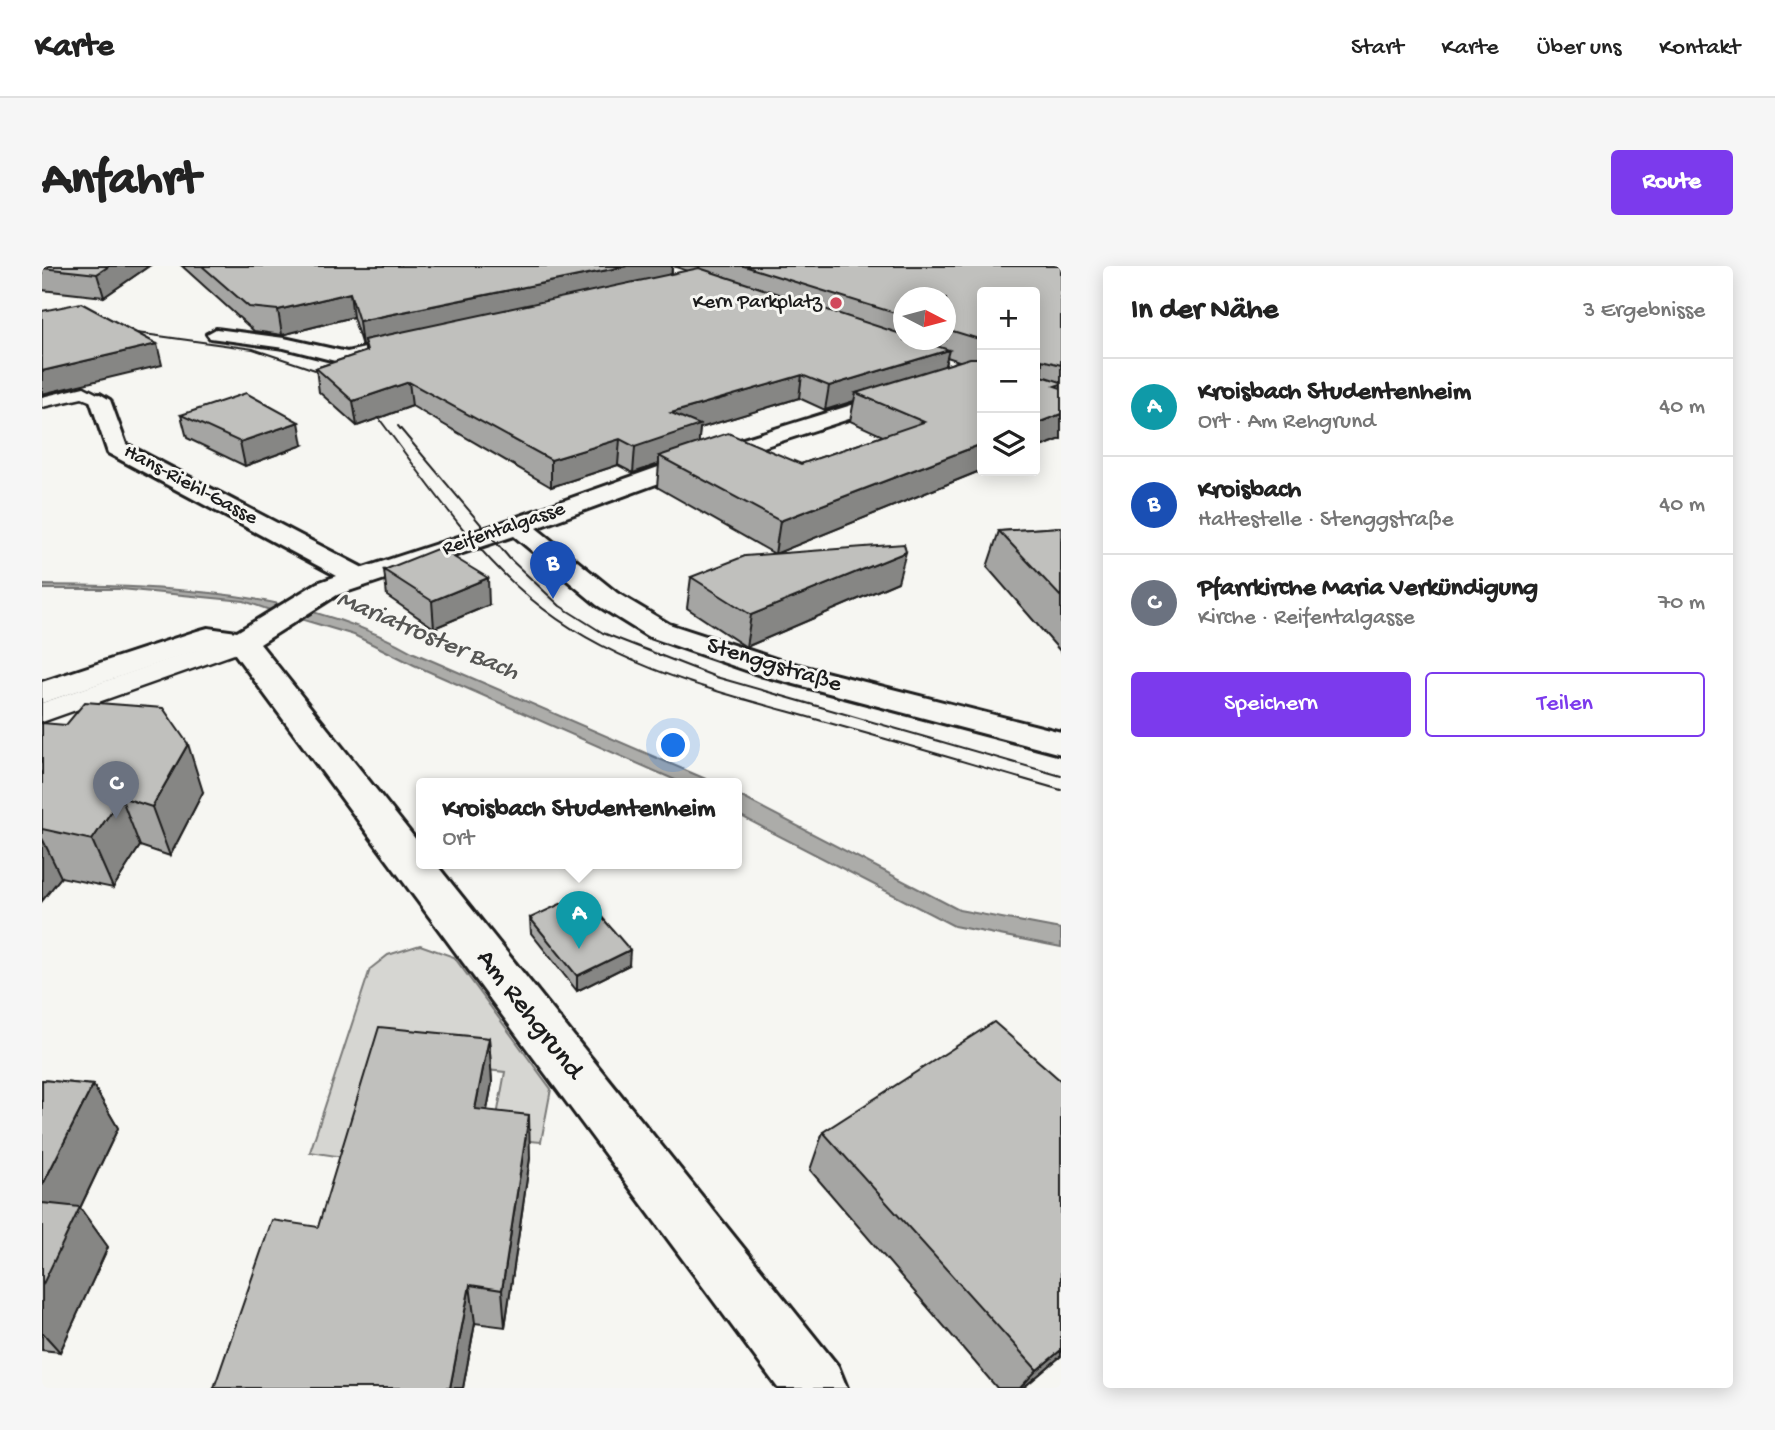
<!DOCTYPE html>
<html lang="de">
<head>
<meta charset="utf-8">
<style>
  :root { --surface:#fff; --page:#f6f6f6; --text:#222; --muted:#767676; --line:#e0e0e0; --accent:#7c3aed }
  body { margin:0; font-family:"Gochi Hand",sans-serif; background:var(--page); color:var(--text) }
  .controls { position:absolute; right:21px; top:21px; display:grid; overflow:hidden; border-radius:7px; box-shadow:0 4px 18px #0003 }
  .controls button { width:63px; height:63px; display:grid; place-items:center; padding:0; border:0; border-bottom:2px solid var(--line); background:var(--surface); color:var(--text); font:35px sans-serif }
  .compass { position:absolute; left:851px; top:21px; width:63px; height:63px; border-radius:50%; background:var(--surface); box-shadow:0 4px 18px #0003; rotate:96deg }
  .you { position:absolute; left:632px; top:480px; width:24px; height:24px; margin:-18px; border:5px solid #fff; border-radius:50%; background:#1a73e8; box-shadow:0 0 0 10px #1a73e833 }
  .badge { display:grid; place-items:center; width:46px; height:46px; border-radius:50%; background:var(--accent); color:#fff; font-size:23px; font-weight:700 }
  .pin { position:absolute; translate:-50% -58px; filter:drop-shadow(0 2px 4px #0008) }
  .pin::after { content:''; position:absolute; top:37px; width:24px; height:21px; background:inherit; clip-path:polygon(0 0,100% 0,50% 100%) }
  .popup { position:absolute; left:374px; top:512px; width:326px; height:91px; box-sizing:border-box; display:grid; place-content:center; border-radius:7px; background:var(--surface); filter:drop-shadow(0 2px 5px #0005); font-size:23px; white-space:nowrap; color:var(--muted) }
  .popup b { font-size:26px; color:var(--text) }
  .popup::after { content:''; position:absolute; left:50%; top:100%; margin-left:-14px; border:14px solid transparent; border-top-color:var(--surface) }
  .list { margin:0; padding:0; list-style:none }
  h2 { display:flex; justify-content:space-between; align-items:center; height:91px; margin:0; padding:0 28px; font-size:30px }
  h2 small { font-size:23px; font-weight:400; color:var(--muted) }
  .list li { display:grid; grid-template-columns:46px 1fr auto; gap:21px; align-items:center; box-sizing:border-box; height:98px; padding:0 28px; border-top:2px solid var(--line) }
  .list b { display:block; font-size:26px; white-space:nowrap }
  .list p { margin:0; font-size:23px; white-space:nowrap; color:var(--muted) }
  .list em { font-size:23px; font-style:normal; color:var(--muted) }
  .actions { display:flex; gap:14px; padding:21px 28px }
  .actions a { flex:1; padding:16px 0; border:2px solid var(--accent); border-radius:7px; text-align:center; font-size:24px; color:var(--accent) }
  .actions .main { background:var(--accent); color:#fff }
  .icon { flex:none; width:38px; height:38px; fill:none; stroke:currentColor; stroke-width:2; stroke-linecap:round; stroke-linejoin:round }
  .map { position:relative; flex:none; width:1019px; height:1122px; overflow:hidden; border-radius:7px }
  header { display:flex; align-items:center; gap:42px; box-sizing:border-box; height:98px; padding:0 35px; background:var(--surface); border-bottom:2px solid var(--line) }
  header strong { font-size:33px }
  nav { display:flex; gap:38px; margin-inline-start:auto; font-size:24px }
  .intro { display:flex; align-items:center; justify-content:space-between; box-sizing:border-box; height:168px; padding:0 42px }
  h1 { margin:0; font-size:49px }
  .button { padding:18px 32px; border-radius:7px; background:var(--accent); color:#fff; font-size:24px; font-weight:700 }
  main { display:flex; gap:42px; padding:0 42px }
  aside { flex:1; background:var(--surface); border-radius:7px; box-shadow:0 4px 18px #0003 }
  .map>svg:first-child { display:block }
  .green { fill:#d6d6d2; stroke:#797977; stroke-width:2 }
  .water { fill:#acaca9; stroke:#727271; stroke-width:2 }
  .lines { fill:none; stroke-linecap:round; stroke-linejoin:round }
  .lane-casing { stroke:#1c1c1c; stroke-width:5 }
  .street-casing { stroke:#1c1c1c; stroke-width:6 }
  .lane { fill:#f6f6f2; fill-rule:evenodd }
  .street { fill:#f6f6f2; fill-rule:evenodd }
  .tram { stroke:#1c1c1c; stroke-width:2 }
  .wall { fill:#a5a5a3; stroke:#1c1c1c; stroke-width:2; fill-rule:evenodd }
  .shaded-wall { fill:#868684; stroke:#1c1c1c; stroke-width:2 }
  .building { fill:#c0c0bd; stroke:#1c1c1c; stroke-width:2 }
  .poi-dot { fill:#d1495b; stroke:#f6f6f2; stroke-width:2.5 }
  .labels { text-anchor:middle; dominant-baseline:central; stroke-width:6; stroke-linejoin:round; paint-order:stroke }
  .far-poi-label { font-size:21px; fill:#1c1c1c; stroke:#f6f6f2; text-anchor:end }
  .far-street-label { font-size:21px; fill:#1c1c1c; stroke:#f6f6f2 }
  .street-label { font-size:24px; fill:#1c1c1c; stroke:#f6f6f2 }
  .water-label { font-size:26px; font-style:italic; fill:#565654; stroke:#f6f6f2 }
  .near-street-label { font-size:28px; fill:#1c1c1c; stroke:#f6f6f2 }
</style>
</head>
<body>
<header>
<strong>Karte</strong>
<nav><a>Start</a><a>Karte</a><a>Über uns</a><a>Kontakt</a></nav>
</header>
<div class="intro"><h1>Anfahrt</h1><a class="button">Route</a></div>
<main>
<div class="map">
<svg width="1019" height="1122" viewBox="0 0 1019 1122">
  <rect width="100%" height="100%" fill="#f6f6f2"/>
  <filter id="ink" filterUnits="userSpaceOnUse"><feTurbulence type="fractalNoise" baseFrequency=".0143" numOctaves="2"/><feDisplacementMap in="SourceGraphic" scale="14" xChannelSelector="R" yChannelSelector="G"/><feConvolveMatrix kernelMatrix="1 2 1 2 8 2 1 2 1" color-interpolation-filters="sRGB"/></filter>
  <g filter="url(#ink)">
    <path class="green" d="M378 679 412 691 509 823 499 876 451 872 463 806 349 794 320 894 268 886 328 703 346 689Z"/>
    <path class="water" d="M0 319C124 320 262 324 372 387L673 517H640L372 399 312 369 225 343 202 335 79 323H0Z
      M694 528 917 644 1019 663V681L912 660 695 548Z"/>
    <g class="lines">
      <g class="lane-casing">
        <path id="lane" d="M42 121 67 134 58 139 40 132 0 141V131Z
          M200 368 209 370 213 376 209 382 0 456V437Z"/>
      </g>
      <g class="street-casing">
        <path id="street" d="M174 63 242 72 305 86 359 74 368 80 366 84 305 98 242 82 168 72 165 68Z
          M861 123 868 125 871 129 868 133 669 198 494 262 575 327 627 358 740 395 1019 466V488L718 409 605 370 555 339 472 270 295 329 218 378 379 580V597H393L796 1100 805 1122H736L190 384 168 380 0 437V416L155 365 166 362 195 366 275 317 295 310 66 187 48 134 51 130 58 128 68 134 84 178 321 302 456 258 653 188Z"/>
      </g>
      <use href="#lane" class="lane"/>
      <use href="#street" class="street"/>
      <path class="tram" d="M73 64 211 83 291 110
        M326 138C377 204 424 278 489 333 571 402 678 426 780 455 860 477 939 501 1019 524
        M356 160 468 293 518 340 561 367 674 411 1019 510"/>
    </g>
    <path class="wall" d="M0 0H107L62 31 0 24Z
      M140 0H630V8L646 5 631 0H1019V173L993 183V26H940V204L733 288 615 221 617 198 591 207 576 199 509 221 370 140 315 160 277 126 274 102 323 86V80H320L311 51 240 69 212 65ZM862 32H904V74H862ZM905 91 917 95 903 100ZM757 132 783 144 812 135 808 155 841 170 759 198 656 177 658 162Z
      M139 149 261 179 203 200 145 172Z
      M1019 261V386L945 301 957 265Z
      M342 304 447 339 392 362 345 330Z
      M649 311 856 316 704 381 645 342Z
      M0 457 161 526 128 590 98 580 71 622 19 611 0 635Z
      M488 652 587 699 535 725 489 667Z
      M447 772 450 817 445 844 488 892 463 1061 433 1057 421 1122H172L276 961Z
      M0 814 51 819 76 862 38 942 66 981 18 1086 0 1084Z
      M1019 815V1090L981 1122H955L768 904 781 866Z"/>
    <path class="shaded-wall" d="M67 0H107L62 31 55 8Z
      M585 0H630L629 13 322 74 323 80H320L317 55Z
      M308 27 311 51 240 69 236 44Z
      M115 78 120 99 0 128V105Z
      M907 84 901 106 814 127 812 135 783 144 787 120Z
      M760 109 757 132 658 162 656 184 617 190V198L591 207 593 181 629 147Z
      M367 116 370 140 315 160 311 135Z
      M1019 148V173L993 183V158Z
      M257 156 261 179 203 200 198 176Z
      M578 173 576 199 509 221V194Z
      M940 178V204L733 288 738 255Z
      M864 286 856 316 704 381 709 349Z
      M446 312 447 339 392 362 390 335Z
      M146 478 161 526 128 590 110 541Z
      M79 531 98 580 71 622 50 574Z
      M0 572 19 611 0 635Z
      M588 684 587 699 535 725V710Z
      M447 772 450 817 437 886 433 843Z
      M51 819 76 862 38 942 66 981 18 1086 0 1066V920Z
      M487 849 488 892 463 1061 460 1024Z
      M428 1019 433 1057 421 1122H408Z
      M1019 1084V1090L981 1122H978L995 1104Z"/>
    <path class="building" d="M0 0H67L55 8 0 2Z
      M160 0H585L317 55 308 27 236 44 207 41Z
      M702 0H1019V99L1000 94V110L1019 116V118L1013 120 1019 122V148L993 158V26H940V74L904 63V32H862V50Z
      M657 2 862 69V74H876L907 84 787 120 760 109 629 147 658 159 593 181 578 173 509 194 367 116 311 135 274 102 325 85 322 74Z
      M39 37 115 78 0 105V45Z
      M928 92H940V178L738 255 617 190 686 167 759 198 882 156 814 127Z
      M204 127 257 156 198 176 139 149Z
      M1019 261V331L957 265Z
      M862 278 864 286 709 349 649 311 703 290Z
      M397 282 446 312 390 335 342 304Z
      M43 436 121 442 146 478 110 541 79 531 50 574 0 563V457L24 459Z
      M540 628 588 684 535 710 488 652Z
      M952 756 1019 815V1084L995 1104 781 866Z
      M337 761 447 772 433 843 487 849 460 1024 428 1019 408 1122H172L230 954 276 961Z
      M0 814 51 819 0 920Z
      M0 937 38 941 0 1020Z"/>
  </g>
  <circle class="poi-dot" cx="794" cy="37" r="7"/>
  <g class="labels">
    <g class="far-poi-label">
      <text x="780" y="37">Kern Parkplatz</text>
    </g>
    <g class="far-street-label">
      <text transform="translate(148 220) rotate(28)">Hans-Riehl-Gasse</text>
      <text transform="translate(462 264) rotate(-19)">Reifentalgasse</text>
    </g>
    <g class="street-label">
      <text transform="translate(732 400) rotate(17)">Stenggstraße</text>
    </g>
    <g class="water-label">
      <text transform="translate(385 371) rotate(23)">Mariatroster Bach</text>
    </g>
    <g class="near-street-label">
      <text transform="translate(487 749) rotate(52)">Am Rehgrund</text>
    </g>
  </g>
</svg>
<div class="controls">
<button>+</button>
<button>−</button>
<button><svg class="icon" aria-label="layers" viewBox="0 0 24 24"><path d="M12 4l9 5-9 5-9-5zM3 14l9 5 9-5"/></svg></button>
</div>
<svg class="compass" viewBox="-18 -18 36 36"><path d="M0-13l5 13h-10z" fill="#e53935"/><path d="M0 13l5-13h-10z" fill="#767676"/></svg>
<div class="you"></div>
<div class="pin badge" style="left:537px;top:683px;background:#0f9aa8">A</div>
<div class="popup"><b>Kroisbach Studentenheim</b>Ort</div>
<div class="pin badge" style="left:511px;top:333px;background:#1a4fb4">B</div>
<div class="pin badge" style="left:74px;top:553px;background:#6b7280">C</div>
</div>
<aside>
<h2>In der Nähe<small>3 Ergebnisse</small></h2>
<ul class="list">
<li><span class="badge" style="background:#0f9aa8">A</span><div><b>Kroisbach Studentenheim</b><p>Ort · Am Rehgrund</p></div><em>40 m</em></li>
<li><span class="badge" style="background:#1a4fb4">B</span><div><b>Kroisbach</b><p>Haltestelle · Stenggstraße</p></div><em>40 m</em></li>
<li><span class="badge" style="background:#6b7280">C</span><div><b>Pfarrkirche Maria Verkündigung</b><p>Kirche · Reifentalgasse</p></div><em>70 m</em></li>
</ul>
<div class="actions"><a class="main">Speichern</a><a>Teilen</a></div>
</aside>
</main>
</body>
</html>
